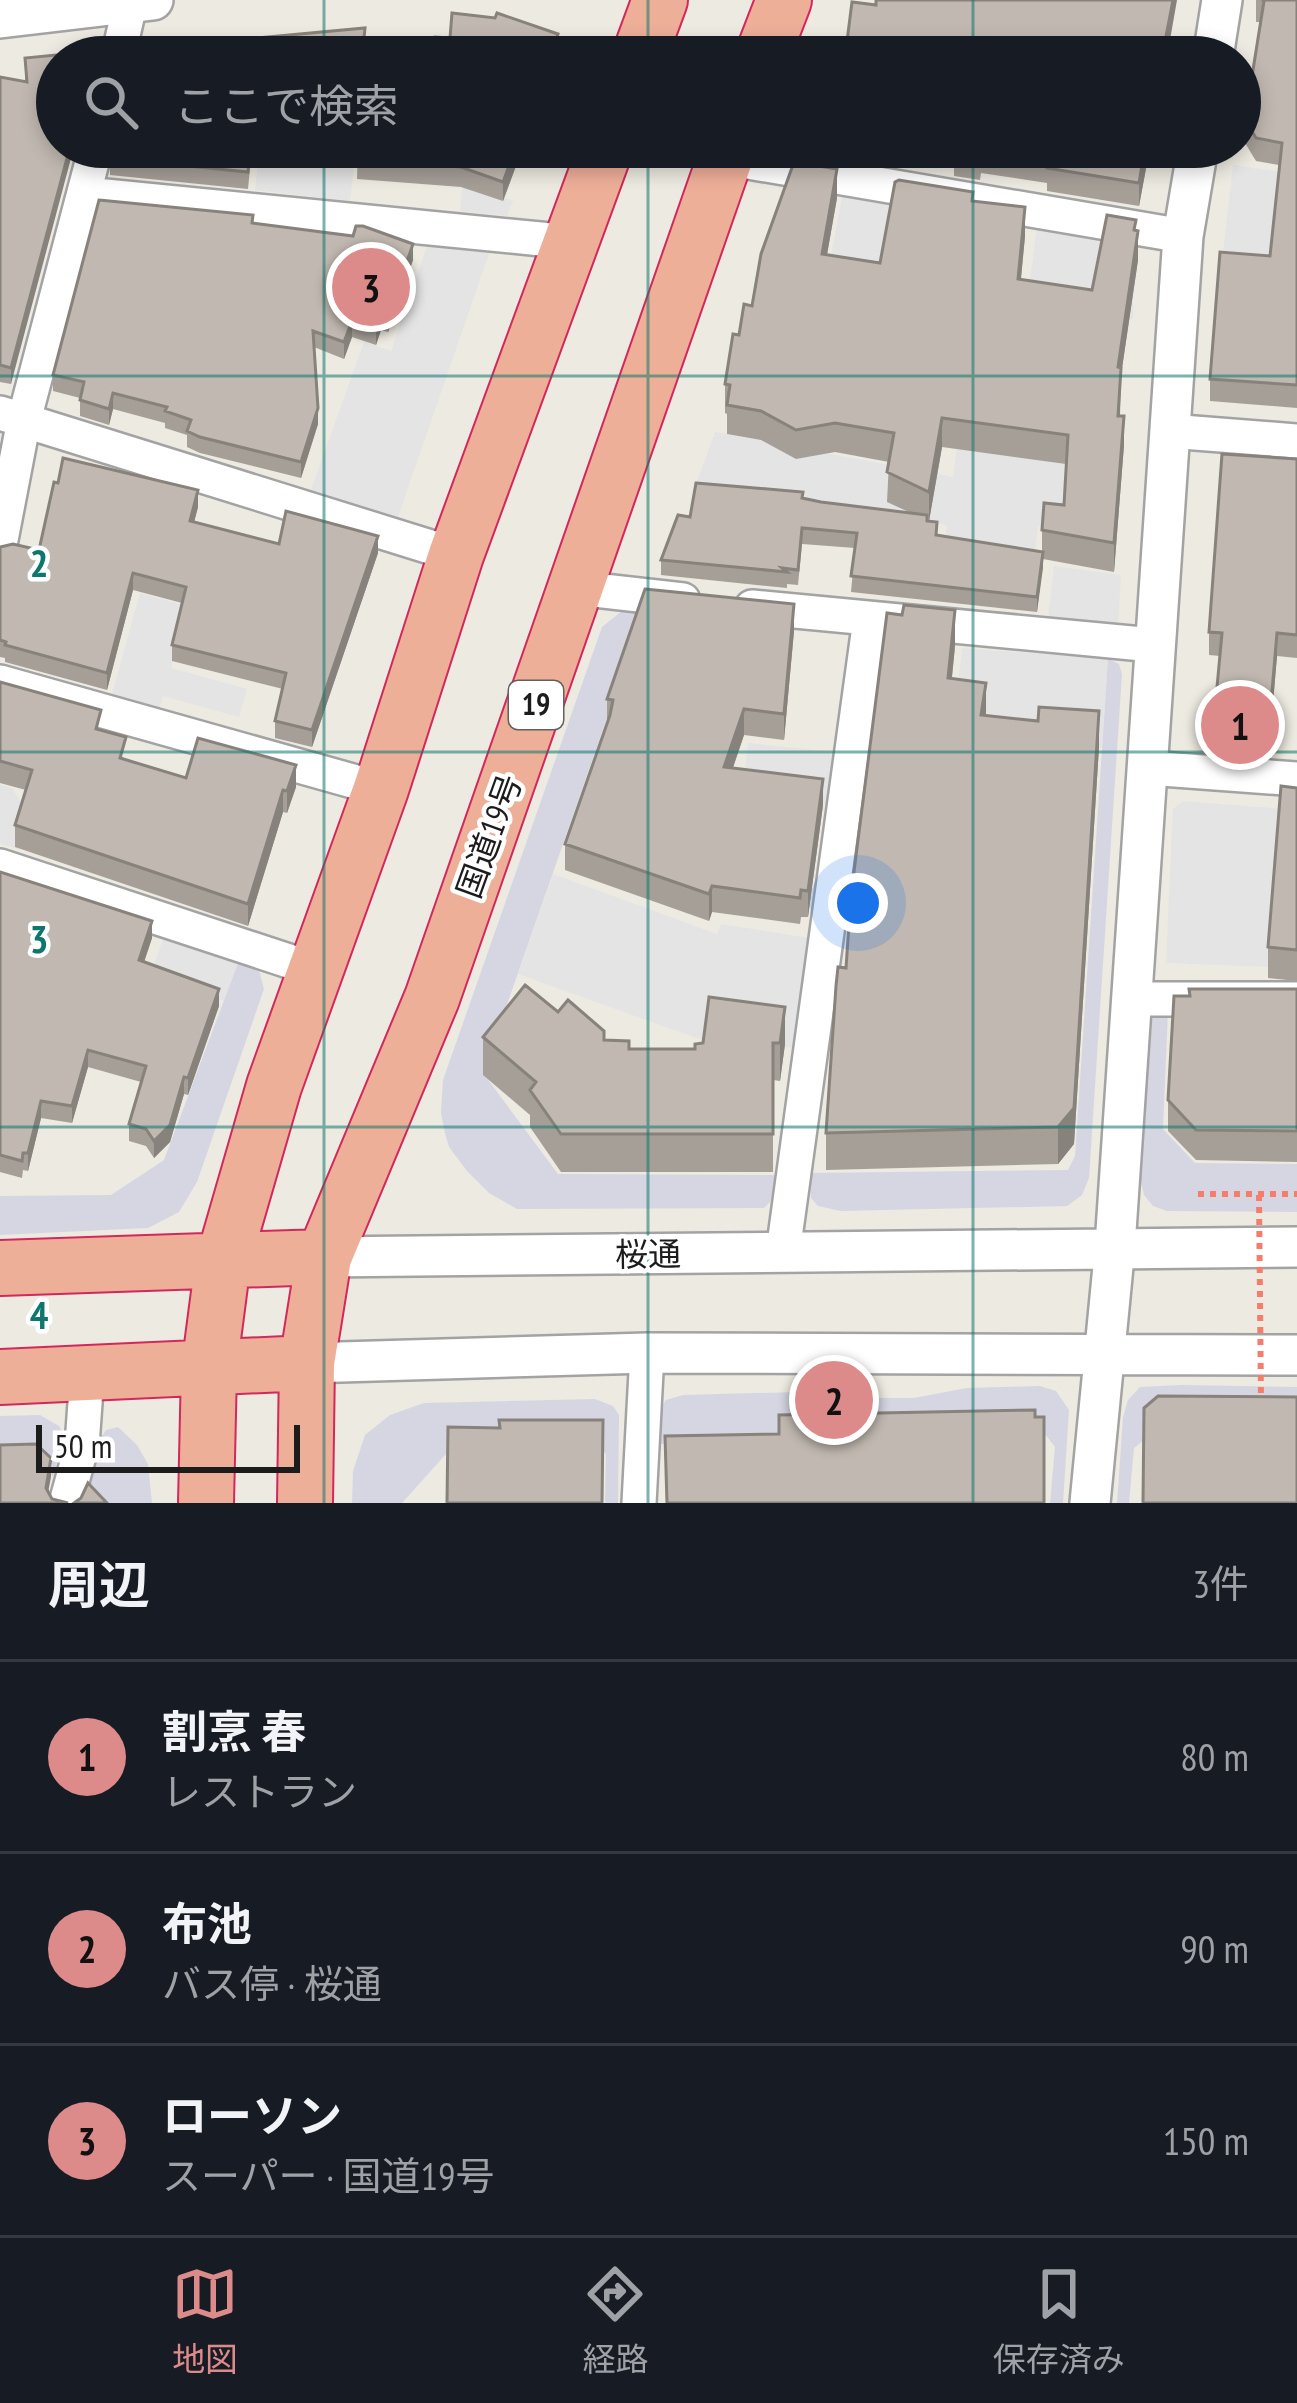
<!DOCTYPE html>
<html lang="ja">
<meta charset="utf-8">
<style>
:root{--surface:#171b24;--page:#242831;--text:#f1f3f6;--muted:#9ea1a6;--line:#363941;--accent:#dc8b8a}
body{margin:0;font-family:"PT Sans Narrow","Noto Sans JP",sans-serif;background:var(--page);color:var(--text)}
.scale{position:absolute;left:36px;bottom:30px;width:264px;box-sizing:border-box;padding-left:12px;border:6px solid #1c1c1c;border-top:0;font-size:33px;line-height:42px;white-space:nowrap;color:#1c1c1c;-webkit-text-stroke:9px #fff;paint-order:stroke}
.you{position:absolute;left:858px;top:903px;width:42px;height:42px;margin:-30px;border:9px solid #fff;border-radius:50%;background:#1a73e8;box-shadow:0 0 0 18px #1a73e833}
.badge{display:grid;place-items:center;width:78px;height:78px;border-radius:50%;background:var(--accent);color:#111;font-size:39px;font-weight:700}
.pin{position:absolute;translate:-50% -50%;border:6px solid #fff;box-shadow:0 3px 12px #0006}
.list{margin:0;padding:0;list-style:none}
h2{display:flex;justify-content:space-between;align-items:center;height:156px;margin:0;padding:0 48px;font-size:51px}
h2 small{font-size:39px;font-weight:400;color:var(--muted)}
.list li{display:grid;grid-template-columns:78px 1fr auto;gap:36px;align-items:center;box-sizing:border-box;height:192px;padding:0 48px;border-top:3px solid var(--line)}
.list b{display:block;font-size:45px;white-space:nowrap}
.list p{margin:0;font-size:39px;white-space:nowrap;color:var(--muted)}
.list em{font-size:39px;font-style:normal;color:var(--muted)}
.icon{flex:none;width:66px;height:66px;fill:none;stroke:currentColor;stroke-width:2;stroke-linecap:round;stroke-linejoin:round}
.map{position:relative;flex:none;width:1297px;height:1503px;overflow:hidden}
.search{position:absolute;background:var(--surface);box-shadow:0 6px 18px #0003;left:36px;right:36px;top:36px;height:132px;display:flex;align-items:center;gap:30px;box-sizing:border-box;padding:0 42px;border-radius:66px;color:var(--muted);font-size:45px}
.sheet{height:732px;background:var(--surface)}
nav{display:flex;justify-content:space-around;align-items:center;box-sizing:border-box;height:168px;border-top:3px solid var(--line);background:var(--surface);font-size:33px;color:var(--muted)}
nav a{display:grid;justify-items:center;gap:6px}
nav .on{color:var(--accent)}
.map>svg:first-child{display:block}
.parking{fill:#e4e4e4}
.plaza{fill:#d6d6e3}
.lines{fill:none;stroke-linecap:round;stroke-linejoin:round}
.minor-casing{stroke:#a3a3a3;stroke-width:38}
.tertiary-casing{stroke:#a3a3a3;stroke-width:44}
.trunk-casing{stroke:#d2285c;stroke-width:58}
.path{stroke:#f67d6a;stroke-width:6;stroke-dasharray:6 6;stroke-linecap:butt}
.minor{stroke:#fff;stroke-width:33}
.tertiary{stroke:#fff;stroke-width:39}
.trunk{stroke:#eeaf99;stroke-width:54}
.path-bridge{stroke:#f67d6a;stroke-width:6;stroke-dasharray:6 6;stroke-linecap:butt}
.wall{fill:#a69f98;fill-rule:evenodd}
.shaded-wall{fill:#87827c}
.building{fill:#c1b9b1;stroke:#87827c;stroke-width:3}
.grid{fill:none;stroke:#0f766e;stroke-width:3;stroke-opacity:0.55}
.labels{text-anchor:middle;stroke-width:9;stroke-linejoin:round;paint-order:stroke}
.shield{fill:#fff;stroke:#606060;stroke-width:3}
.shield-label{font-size:30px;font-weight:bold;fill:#1c1c1c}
.street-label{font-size:33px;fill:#1c1c1c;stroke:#fff}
.grid-label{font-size:39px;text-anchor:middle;font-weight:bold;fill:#0f766e;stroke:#fff;stroke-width:9;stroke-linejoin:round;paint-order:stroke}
</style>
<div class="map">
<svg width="1297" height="1503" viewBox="0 0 1297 1503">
<rect width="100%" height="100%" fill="#edeae1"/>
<path class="parking" d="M442,35L439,57H377L379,40Z
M260,147L356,150L350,201L255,190Z
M813,147H899L897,166L811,152Z
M1233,165L1289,173L1279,276L1221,271Z
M463,183L513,201L507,216L460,211Z
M843,191L892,199L876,286L827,278Z
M1038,220L1107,232L1133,294V319L1027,302Z
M429,241L491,248L398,517L311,490L364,342L391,351Z
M715,432L953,477L957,449L1066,460L1063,529L1038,526L1034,559L944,544L947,525L696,484Z
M1054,566L1121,575L1118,627L1048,618Z
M140,593L187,606L171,668L247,689L239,717L163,696L159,709L112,694Z
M962,648L1108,659L1102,748L954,717Z
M748,743L842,753L835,805L742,795Z
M0,785L12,788L28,814L18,849L0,844Z
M1183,801L1283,809L1274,967L1166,963L1173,809Z
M553,874L717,934L721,924L809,938L793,1048L704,1033L702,1040L518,974Z
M165,934L240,958L224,1001L150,976Z"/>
<path class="plaza" d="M622,611L644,612L483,1073L558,1174L777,1175L770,1202L764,1208L517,1209L489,1193L467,1171L449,1147L445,1133L441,1113L443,1080L602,627Z
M1108,659L1119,664L1122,674L1089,1178L1082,1195L1067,1206L841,1211L818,1206L811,1198L809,1173L1068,1170L1075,1156Z
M240,958L259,970L264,989L197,1182L179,1212L148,1228L0,1235V1196L111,1195L164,1160Z
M1153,1009L1168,1010L1163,1129L1195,1163L1297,1164V1212L1167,1211L1153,1206L1144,1195L1140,1178Z
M1182,1385L1297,1387V1430L1160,1427L1134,1448L1129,1503H1117L1123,1417L1128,1400L1140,1387Z
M1040,1386L1056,1391L1069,1410L1063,1503H1050L1055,1447L1045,1434L657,1444L661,1408L666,1400L683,1395L796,1392L830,1398H914L967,1388Z
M595,1399L613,1406L619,1415L618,1503H605L606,1454L596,1442L455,1444L402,1503H352L353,1471L365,1435L390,1415L424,1403Z
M40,1415L59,1426L64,1436L53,1477L38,1459L0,1460V1416Z
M118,1427L137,1445L148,1464L152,1503H90L84,1497L101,1437L106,1430Z"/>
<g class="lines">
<defs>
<path id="minor" d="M118,57L131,0
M725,158L1183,236
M85,194L571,242
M0,413L456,555
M1169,431L1297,441
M0,545L24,420L96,147
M577,588L683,600
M752,607L1153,645
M0,682L381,789
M1148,768L1297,779
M0,866L316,970
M1131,999H1297
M783,1252L870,619
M66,1503L82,1445L87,1375
M639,1503L647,1353"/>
<path id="tertiary" d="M0,18L153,0
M1213,57L1222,0
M324,1257L1297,1247
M307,1363L647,1353L1297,1355
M1090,1503L1115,1246L1183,236L1198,147"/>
<path id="trunk" d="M639,57L660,0
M762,57L784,0
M0,1268L324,1257
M0,1377L307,1363
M206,1503L209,1369L223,1262L274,1086L381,789L456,555L606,147
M305,1503L307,1363L324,1257L432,998L729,147"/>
</defs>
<use href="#minor" class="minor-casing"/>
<use href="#tertiary" class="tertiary-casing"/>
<use href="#trunk" class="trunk-casing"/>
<path class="path" d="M1198,1194H1297"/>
<use href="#minor" class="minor"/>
<use href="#tertiary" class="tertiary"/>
<use href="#trunk" class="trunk"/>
<path class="path-bridge" d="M1259,1195L1261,1401"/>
</g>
<path class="wall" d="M1256,0H1297V408L1210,401V379L1270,256L1279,165L1256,161L1245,143V120L1261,22H1256Z
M57,57L11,384L0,382V77L25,81V58Z
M113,147H252L248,189L110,175V158Z
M358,147H523L503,201L461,187L357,179Z
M909,147H1150L1139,206L1047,191V183L981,173L980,180L954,176V161L909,155Z
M837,198L827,254L880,263L973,201L1025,236L1021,279L1092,290L1136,231L1138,260L1121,375L1120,416L1124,445L1114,572L1043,559L1037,612L851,592L855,548L802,544L798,585L787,584V588L661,575V560L690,517L803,499L911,513L887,502L889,462L835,452L796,459L761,440L727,434V414L725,413V384L739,335L752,306ZM942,447L1066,464L1064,505L1042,530V552L937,535L929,521Z
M252,223L413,260L388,332L381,330L376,345L352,337L344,359L314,347L318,424L301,478L200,453L187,447V435L165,428V423L113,409L109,425L80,416V398L53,391V375Z
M1297,459V658L1277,656L1269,749L1214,743V720L1220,656L1209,655V632Z
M198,507L194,522L279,544L378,553L312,747L275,738V721L283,689L172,661V645L182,603L133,590L107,690L5,662V658L0,657V547L39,550Z
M794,631L784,740L744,735L733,768L823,805L808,917H801L800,924L712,912L709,921L565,870V844L607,723V699Z
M955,646L952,678L986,716L1099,747L1074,1144L1058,1164L826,1170V1133Z
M0,682L101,730L125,760L186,778L296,787L287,813L283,812L248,926L15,847V825L26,790L0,783Z
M1297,788V981L1268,978V947Z
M0,872L152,938L144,962L219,1006L188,1095L184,1094L170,1142L154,1158L146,1146L129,1141V1124L141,1082L88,1067L72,1123L41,1118L28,1171L23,1170L22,1178L0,1172Z
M1297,989V1162L1196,1160L1168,1131V1100Z
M709,997L785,1044L780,1081L773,1080V1172H561L530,1127V1115L483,1075V1037L558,1012L604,1040L629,1049H695L703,1043Z"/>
<path class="shaded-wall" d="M1173,0H1177L1167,57H1162Z
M558,34L557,57H550Z
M70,147H74L11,384V368Z
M516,147H523L503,201V182Z
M1145,147H1150L1139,206V183Z
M837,169V198L822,283V254Z
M1025,207V236L1018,308V279Z
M1138,231V260L1121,375L1118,445V367Z
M413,244V260L388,332V316Z
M381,313V330L376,345V329Z
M352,321V337L344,359V342Z
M113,393V409L109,425V409Z
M318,408V424L301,478V462Z
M1124,416V445L1114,572V543Z
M942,418V447L929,521V492Z
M198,490V507L190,538V521Z
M378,536V553L312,747V730Z
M1043,552V568L1037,612V597Z
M133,573V590L107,690V673Z
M794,604V631L784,740V714Z
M955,610V646L948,714V678Z
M1277,633V656L1269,749V726Z
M986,683V720L981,715Z
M744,709V735L724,793V767Z
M1099,711V747L1074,1144L1058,1164V1127Z
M296,765V787L287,813V791Z
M823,779V805L808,917V891Z
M283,790V812L248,926V904Z
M712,886V912L709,921V894Z
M152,921V938L139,977V960Z
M219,989V1006L188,1095V1078Z
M785,1007V1044L780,1081V1043Z
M88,1050V1067L72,1123V1106Z
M184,1077V1094L170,1142L154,1158V1141Z
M41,1101V1118L28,1171V1153Z
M51,1458V1477L46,1503V1488Z"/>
<path class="building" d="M876,0H1173L1162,57H845L852,2L876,5Z
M1262,0H1297V385L1210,379L1220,252L1270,256L1282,143L1256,138L1245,120L1264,1Z
M452,13L495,18L497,13L558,34L550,57H433L435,37L450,38Z
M365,28L362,57H127L136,49Z
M97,51L107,57H57V147H70L11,368L0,365V77L27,82L25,58Z
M113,147H250L248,172L110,158Z
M358,147H516L503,182L461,167L357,159Z
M964,147H1145L1139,183L1047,168L1048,160L981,150L980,157L954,153Z
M794,162L837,169L822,254L880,263L895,182L899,180L973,192L972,201L1025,207L1018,279L1092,290L1107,215L1136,220L1134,230L1138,231L1118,367L1121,368L1118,416H1124L1114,543L1042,530L1044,503L1064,505L1068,435L942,418L929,492L887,472L894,433L835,423L796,430L761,411L727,405L730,385L725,384L733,334L739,335L744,304L752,306L761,254Z
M99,200L253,215L252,223L353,236L356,226H363L413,244L388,316L381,313L376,329L352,321L344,342L313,331L318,408L301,462L200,437L187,431L191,420L165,411L167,407L113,393L109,409L80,400L84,382L53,375Z
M1222,454L1297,459V635L1277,633L1269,726L1214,720L1222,633L1209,632Z
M63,458L198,490L190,521L279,544L286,511L378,536L312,730L275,721L286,673L172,645L186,587L133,573L107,673L5,645L6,642L0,640V547L13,544L39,550L54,482L58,483Z
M696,483L803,492L802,498L821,502L927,515V521L937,522L936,535L1043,552L1037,597L851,576L857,533L802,528L798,570L782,568L787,572L661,560L678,515L690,517Z
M645,589L794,604L784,714L744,709L724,767L823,779L808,891L801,890L800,898L712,886L709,894L565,844L610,715L613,700L607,699Z
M904,605L955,610L948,678L986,683L981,715L1038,721L1039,707L1099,711L1074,1108L1058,1127L826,1133L836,986L838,967L846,968L851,895L887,613L902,615Z
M0,682L101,710L96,729L126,737L120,758L186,778L198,738L296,765L287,791L283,790L248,904L15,825L32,770L0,761Z
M1281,786L1297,788V950L1268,947Z
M0,872L152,921L139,960L219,989L188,1078L184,1077L170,1125L154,1141L146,1129L129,1124L146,1066L88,1050L72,1106L41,1101L28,1153H23L22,1161L0,1155Z
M525,985L558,1012L568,1000L604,1031V1040L629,1041V1049H695V1044L703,1043L709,997L785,1007L780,1043H773V1134H561L530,1090L536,1082L483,1037Z
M1189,989H1297V1131L1196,1130L1168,1100L1174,996H1190Z
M1158,1396L1297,1397V1503H1143L1144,1408Z
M1035,1410V1417H1044V1503H667L665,1436L779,1434V1415Z
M499,1420H603L602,1503H447L448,1427L500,1428Z
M36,1444L51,1458L46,1488L52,1499L68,1503H0V1445Z
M88,1483L107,1503H74L81,1498Z"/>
<path class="grid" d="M324,0V57M648,0V57M973,0V57M324,147V1503M648,147V1503M973,147V1503M0,376H1297M0,752H1297M0,1127H1297"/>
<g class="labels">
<rect class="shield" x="509" y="681" width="54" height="48" rx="9"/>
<g class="shield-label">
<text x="536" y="715">19</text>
</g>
<g class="street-label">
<text transform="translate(489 836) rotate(-70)" y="12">国道19号</text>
<text transform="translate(648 1254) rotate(-1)" y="12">桜通</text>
</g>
</g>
<g class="grid-label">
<text x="39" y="577">2</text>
<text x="39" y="953">3</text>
<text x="39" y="1329">4</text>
</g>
</svg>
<div class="scale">50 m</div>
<div class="you"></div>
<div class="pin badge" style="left:1240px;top:725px">1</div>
<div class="pin badge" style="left:834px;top:1400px">2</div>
<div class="pin badge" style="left:371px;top:287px">3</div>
<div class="search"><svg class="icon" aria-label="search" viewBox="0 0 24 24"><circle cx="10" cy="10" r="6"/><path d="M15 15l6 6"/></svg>ここで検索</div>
</div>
<section class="sheet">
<h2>周辺<small>3件</small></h2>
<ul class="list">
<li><span class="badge">1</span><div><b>割烹 春</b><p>レストラン</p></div><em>80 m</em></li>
<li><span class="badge">2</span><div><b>布池</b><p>バス停 · 桜通</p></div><em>90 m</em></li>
<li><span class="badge">3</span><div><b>ローソン</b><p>スーパー · 国道19号</p></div><em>150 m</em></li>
</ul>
</section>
<nav>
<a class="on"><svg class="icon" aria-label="map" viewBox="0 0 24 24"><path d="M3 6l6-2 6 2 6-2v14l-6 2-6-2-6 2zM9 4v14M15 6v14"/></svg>地図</a>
<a><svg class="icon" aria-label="directions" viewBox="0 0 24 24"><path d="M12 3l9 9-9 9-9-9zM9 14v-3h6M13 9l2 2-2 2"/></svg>経路</a>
<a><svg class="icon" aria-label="saved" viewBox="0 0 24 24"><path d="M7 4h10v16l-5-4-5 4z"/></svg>保存済み</a>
</nav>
